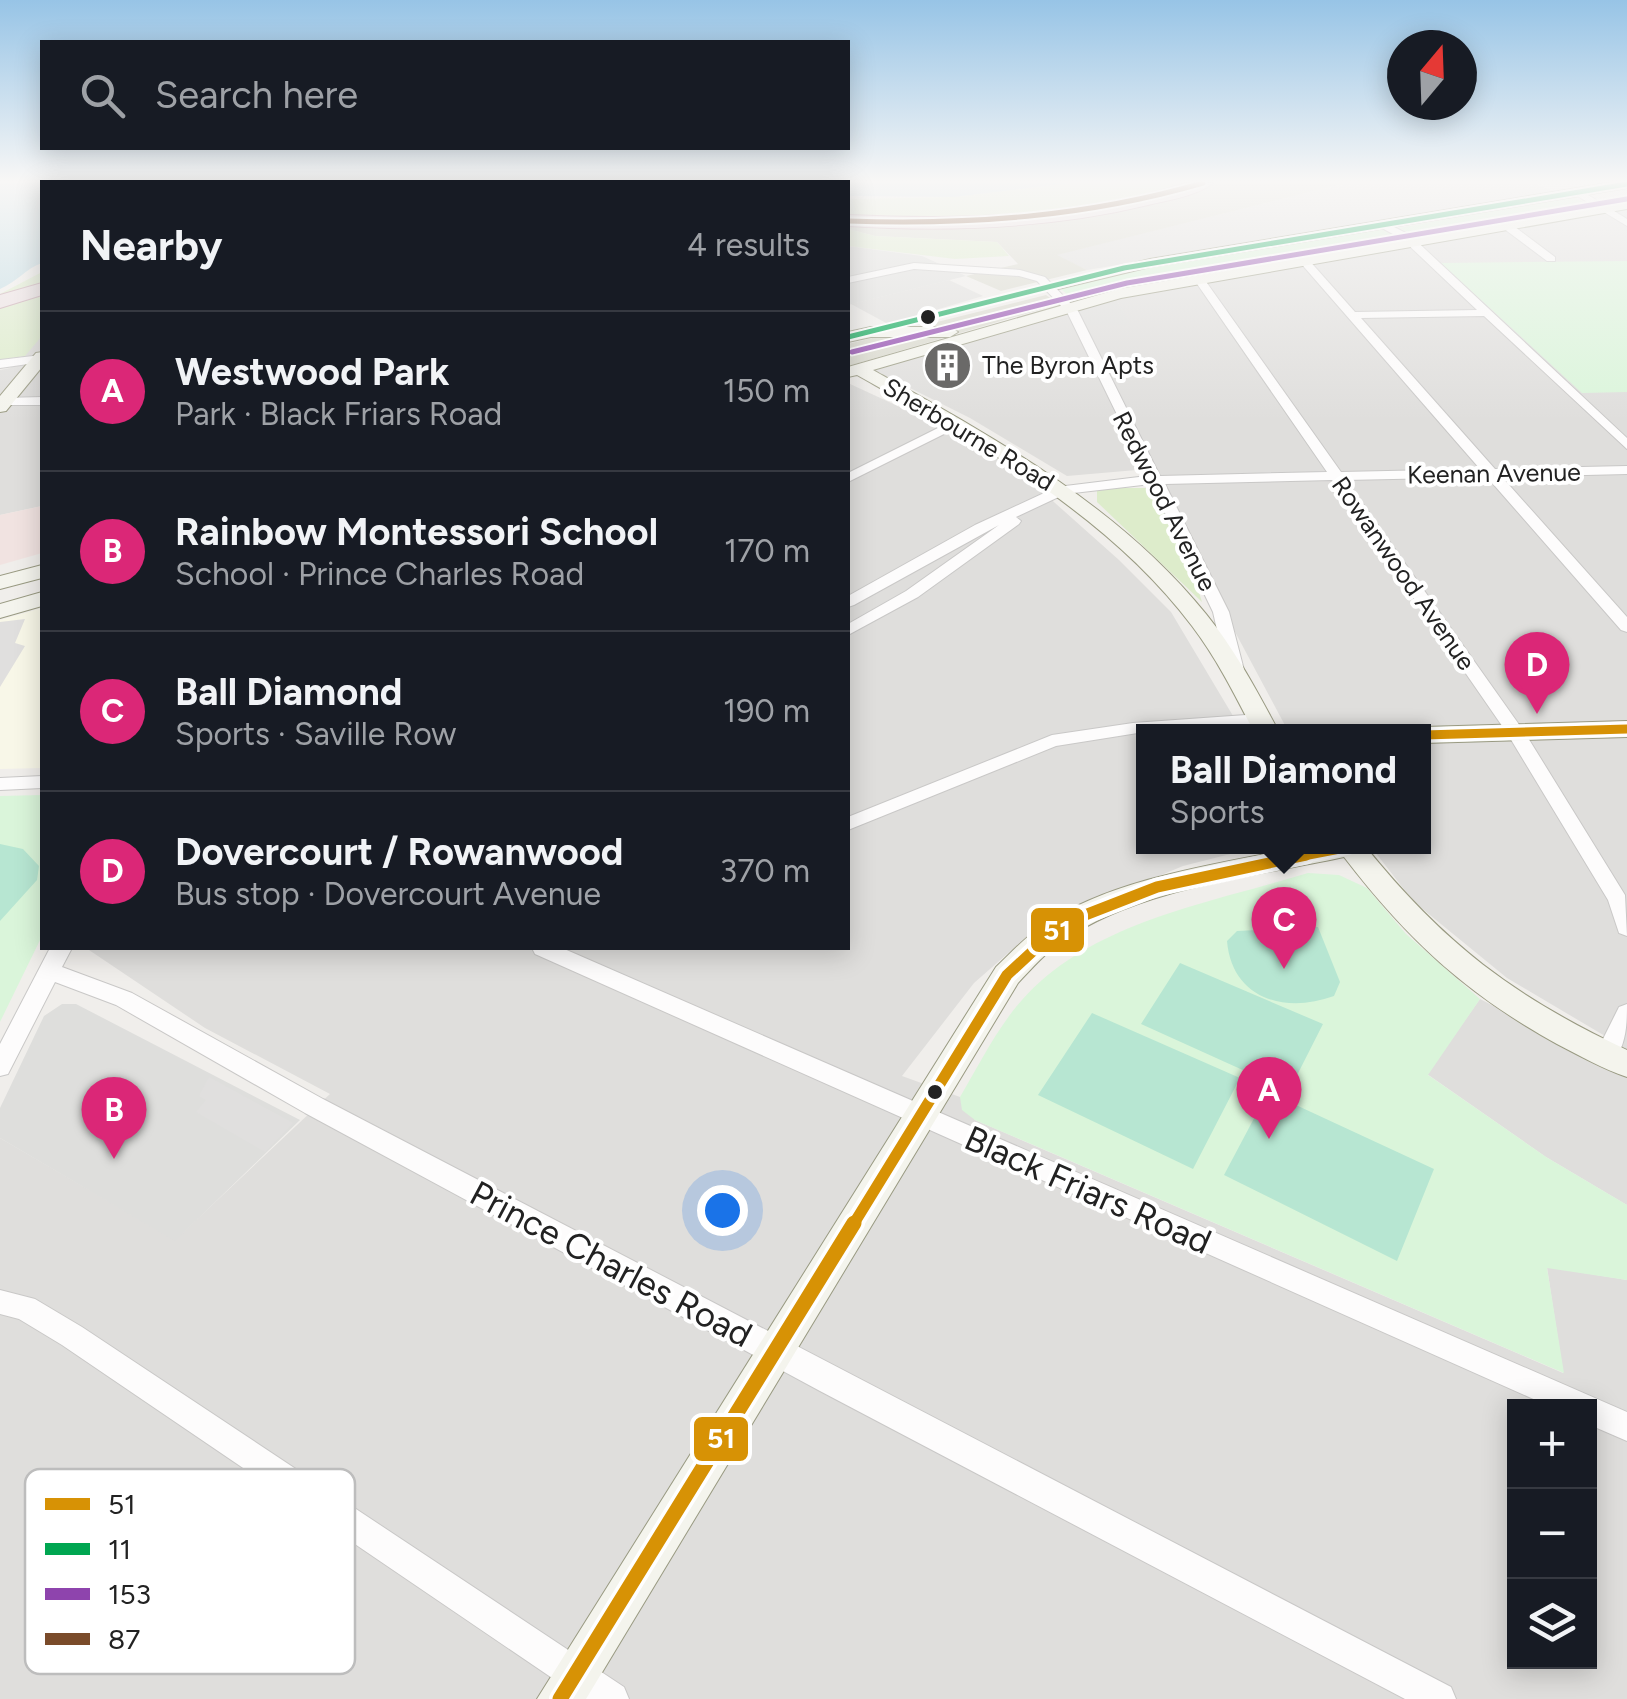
<!DOCTYPE html>
<meta charset="utf-8">
<style>
:root{--surface:#171b24;--page:#20242c;--text:#f1f3f6;--muted:#9ea1a6;--line:#363941;--accent:#db2777}
body{margin:0;font-family:Figtree,sans-serif;background:var(--page);color:var(--text)}
.controls{position:absolute;right:30px;bottom:30px;display:grid;overflow:hidden;border-radius:0px;box-shadow:0 5px 25px #0003}
.controls button{width:90px;height:90px;display:grid;place-items:center;padding:0;border:0;border-bottom:2px solid var(--line);background:var(--surface);color:var(--text);font:50px sans-serif}
.compass{position:absolute;left:1387px;top:30px;width:90px;height:90px;border-radius:50%;background:var(--surface);box-shadow:0 5px 25px #0003;rotate:19deg}
.you{position:absolute;left:722px;top:1210px;width:35px;height:35px;margin:-25px;border:8px solid #fff;border-radius:50%;background:#1a73e8;box-shadow:0 0 0 15px #1a73e833}
.badge{display:grid;place-items:center;width:65px;height:65px;border-radius:50%;background:var(--accent);color:#fff;font-size:32px;font-weight:700}
.pin{position:absolute;translate:-50% -82px;filter:drop-shadow(0 2px 5px #0008)}
.pin::after{content:'';position:absolute;top:52px;width:35px;height:30px;background:inherit;clip-path:polygon(0 0,100% 0,50% 100%)}
.popup{position:absolute;left:1136px;top:724px;width:295px;height:130px;box-sizing:border-box;display:grid;place-content:center;border-radius:0px;background:var(--surface);filter:drop-shadow(0 2px 8px #0005);font-size:32px;white-space:nowrap;color:var(--muted)}
.popup b{font-size:38px;color:var(--text)}
.popup::after{content:'';position:absolute;left:50%;top:100%;margin-left:-20px;border:20px solid transparent;border-top-color:var(--surface)}
.list{margin:0;padding:0;list-style:none}
h2{display:flex;justify-content:space-between;align-items:center;height:130px;margin:0;padding:0 40px;font-size:42px}
h2 small{font-size:32px;font-weight:400;color:var(--muted)}
.list li{display:grid;grid-template-columns:65px 1fr auto;gap:30px;align-items:center;box-sizing:border-box;height:160px;padding:0 40px;border-top:2px solid var(--line)}
.list b{display:block;font-size:38px;white-space:nowrap}
.list p{margin:0;font-size:32px;white-space:nowrap;color:var(--muted)}
.list em{font-size:32px;font-style:normal;color:var(--muted)}
.icon{flex:none;width:55px;height:55px;fill:none;stroke:currentColor;stroke-width:2;stroke-linecap:round;stroke-linejoin:round}
.map{position:relative;flex:none;width:1627px;height:1699px;overflow:hidden}
.search{position:absolute;background:var(--surface);box-shadow:0 5px 25px #0003;left:40px;top:40px;width:810px;height:110px;display:flex;align-items:center;gap:25px;box-sizing:border-box;padding:0 35px;border-radius:0px;color:var(--muted);font-size:38px}
.panel{position:absolute;background:var(--surface);box-shadow:0 5px 25px #0003;left:40px;top:180px;width:810px;height:770px;border-radius:0px}
.map>svg:first-child{display:block}
.residential{fill:#dfdedc;fill-rule:evenodd}
.commercial{fill:#f1e3e1}
.education{fill:#f8f7e8}
.religious{fill:#dededc}
.construction{fill:#d9d9cd}
.grass{fill:#ddeccb}
.park{fill:#daf5da}
.pitch{fill:#b7e6d2}
.parking{fill:#e0dfde}
.water{fill:#bfdbe3}
.lines{fill:none;stroke-linecap:round;stroke-linejoin:round}
.street-casing{stroke:#c9c8c7;stroke-width:2}
.secondary-casing{stroke:#999a82;stroke-width:2}
.highway-casing{stroke:#c5a2ac;stroke-width:2}
.street{fill:#fdfcfc;fill-rule:evenodd}
.secondary{fill:#f4f4ed;fill-rule:evenodd}
.highway{fill:#ece0e2;fill-rule:evenodd}
.bus-1-far2-casing{stroke:#fff;stroke-width:15}
.bus-1-far1-casing{stroke:#fff;stroke-width:19}
.bus-1-casing{stroke:#fff;stroke-width:22}
.bus-2-casing{stroke:#fff;stroke-width:9}
.bus-3-casing{stroke:#fff;stroke-width:9}
.bus-4-casing{stroke:#fff;stroke-width:9}
.bus-1-far2{stroke:#d79205;stroke-width:9}
.bus-1-far1{stroke:#d79205;stroke-width:11}
.bus-1{stroke:#d79205;stroke-width:15}
.bus-2{stroke:#00a651;stroke-width:5}
.bus-3{stroke:#8e44ad;stroke-width:5}
.bus-4{stroke:#7a4b2a;stroke-width:5}
.bus-dot{fill:#222;stroke:#fff;stroke-width:4}
.labels{text-anchor:middle;stroke-width:8;stroke-linejoin:round;paint-order:stroke}
.far-poi-label{font-size:25px;fill:#222;stroke:#fff;text-anchor:start}
.far-street-label{font-size:25px;fill:#222;stroke:#fff}
.near-street-label{font-size:35px;fill:#222;stroke:#fff}
.key{fill:#fff;stroke:#bdbdbd;stroke-width:2.5}
.key-label{font-size:28px;fill:#222}
.line-badge{stroke:#fff;stroke-width:4}
.badge-label{font-size:28px;text-anchor:middle;font-weight:bold;fill:#fff}
</style>
<div class="map">
<svg width="1627" height="1699" viewBox="0 0 1627 1699">
<rect width="100%" height="100%" fill="#f0eeeb"/>
<path class="residential" d="M1347,183H1532L1557,192L1087,270L1055,255Z
M1627,205V1049L1507,978L1414,902L1371,847L1424,846V732L1288,731L1148,469L1067,476L970,418L874,370L1078,309L1130,325L1116,299Z
M949,280L983,296L888,324L851,304Z
M42,335V506L0,515V370L10,368Z
M848,383L930,421L1018,470L1119,560L1171,612L1242,731L1144,732V846L1258,847L1183,866L1039,926L974,983L902,1076L960,1097L975,1120L1563,1373L1547,1267L1627,1280V1699H0V1138L175,1240L330,1094L205,1028L86,948H848ZM1514,1406H1590V1662H1514Z
M1480,999L1627,1075V1205L1546,1157L1427,1074Z"/>
<path class="commercial" d="M42,506V553L0,565V515Z"/>
<path class="education" d="M42,608V768L0,769V620Z"/>
<path class="religious" d="M848,246L922,256L966,276L848,305Z
M1116,299L1131,325H1085L1078,309Z
M62,1004H76L300,1120L175,1241L0,1138V1108L44,1016Z"/>
<path class="construction" d="M1217,183H1346L1057,255L1087,270L1001,291L966,276L1018,264L997,242L875,236L848,229V224L919,226L1162,199Z
M1046,295L1059,304L848,366V344Z"/>
<path class="grass" d="M1070,183H1217L1162,199L919,226L848,224V199L954,197Z
M848,229L875,236L997,242L1009,256L955,259L848,246Z
M42,272V336L25,356L0,360V294Z
M1114,488H1151L1190,564L1202,602L1097,502V491Z"/>
<path class="park" d="M1570,196L1596,208L1419,237L1399,228Z
M1382,229L1403,238L1084,297H1070L1060,288L1123,271Z
M1627,261V392L1582,393L1441,263Z
M42,795V936L0,1022V796Z
M1308,873L1339,875L1367,888L1406,934L1480,999L1428,1075L1546,1157L1627,1205V1280L1547,1268L1564,1373L975,1120L962,1110L960,1097C979,1065 997,1028 1022,1000C1092,921 1211,903 1308,873Z"/>
<path class="pitch" d="M0,844L23,849L39,866L37,880L0,921Z
M1318,927L1340,982L1334,996C1285,1014 1232,999 1227,941L1237,931Z
M1180,963L1323,1024L1289,1091L1141,1024Z
M1092,1013L1240,1078L1193,1169L1038,1095Z
M1268,1092L1434,1169L1397,1261L1224,1175Z"/>
<path class="parking" d="M25,619L15,643L25,646L0,687V622Z
M209,1077L293,1123L265,1152L196,1112L206,1100L199,1096Z"/>
<path class="water" d="M0,183H42V263C25,269 17,282 0,289Z
M1070,183L954,197L848,196V183Z"/>
<g class="lines">
<defs>
<path id="street" d="M1574,190H1580L1627,219V226L1574,194Z
M1384,222L1410,235L1627,438V449L1484,316L1361,318L1495,469L1627,466V474L1502,477L1627,617V632L1621,630L1487,477L1346,480L1525,733L1625,895L1627,936L1619,933L1608,900L1507,733L1332,480L1165,484L1229,612L1244,670L1241,674L1235,675L1226,670L1213,612L1151,484L1065,494L1016,517L1021,521L1019,524L918,597L848,635V624L906,591L999,525L854,605L848,607V596L975,525L1057,487L1147,476L1067,312L1037,281L1019,276L914,269L848,283V277L914,263L1020,270L1045,277L1078,311L1160,476L1327,472L1193,278L1202,276L1341,472L1480,469L1298,260L1307,258L1355,312L1477,310L1402,239L1380,227Z
M1503,224H1511L1555,257V261H1547L1503,228Z
M41,355L42,362L0,368V360Z
M42,397V405H0V399L4,398Z
M954,420L966,423L848,482V473Z
M1260,714L1269,719L1266,723L1144,732L1056,746L848,830V817L1052,735L1133,723Z
M42,776V788L0,790V778Z
M50,948H72L62,967L132,993L323,1099L1451,1687L1456,1699H1405L820,1391L305,1113L116,1005L55,982L8,1074L0,1076V1044Z
M532,948H562L1627,1412V1441L1590,1425V1406H1549L535,954Z
M1627,1004C1627,1027 1626,1041 1615,1061L1607,1064L1599,1061L1595,1055L1619,1007Z
M0,1290L35,1299L82,1327L624,1687L629,1699H583L62,1345L19,1319L0,1314Z"/>
<path id="secondary" d="M1607,183H1627V188L1150,267L1050,291L1042,286L1150,259Z
M1627,201V209L1121,298L873,370C993,437 1118,505 1206,614C1236,651 1257,691 1279,732H1254C1235,695 1217,659 1192,626C1107,513 977,443 857,375L848,377V367L1119,289Z
M871,327H950L958,332L950,337H871L848,342V332Z
M42,352V367L6,411L0,412V396L36,353Z
M42,565V578L0,589V576Z
M42,592V606L0,618V604Z
M1627,721V737L1424,743V732H1414L1424,727Z
M1307,846H1365C1443,943 1514,997 1627,1050V1077C1603,1069 1580,1056 1557,1044C1466,994 1407,939 1344,857C1256,876 1138,888 1063,941C1046,952 1032,968 1018,983L586,1699H537L996,967C1011,953 1025,937 1042,926C1113,877 1224,863 1307,846Z"/>
<path id="highway" d="M1186,183H1213C1197,196 1169,200 1148,205C1049,229 948,232 848,226V215C962,220 1076,218 1186,183Z
M42,283V295L0,308V295Z"/>
</defs>
<use href="#street" class="street-casing"/>
<use href="#secondary" class="secondary-casing"/>
<use href="#highway" class="highway-casing"/>
<use href="#street" class="street"/>
<use href="#secondary" class="secondary"/>
<use href="#highway" class="highway"/>
<defs>
<path id="bus-1-far2" d="M1424,735L1627,729
M1293,858L1350,847"/>
<path id="bus-1-far1" d="M853,1225L1007,975L1047,938L1085,915L1157,887L1306,855"/>
<path id="bus-1" d="M560,1699L854,1223"/>
<path id="bus-2" d="M848,337L1124,268L1627,184"/>
<path id="bus-3" d="M852,352L1127,283L1627,199"/>
<path id="bus-4" d="M848,221C970,225 1086,217 1203,183"/>
</defs>
<use href="#bus-1-far2" class="bus-1-far2-casing"/>
<use href="#bus-1-far1" class="bus-1-far1-casing"/>
<use href="#bus-1" class="bus-1-casing"/>
<use href="#bus-2" class="bus-2-casing"/>
<use href="#bus-3" class="bus-3-casing"/>
<use href="#bus-4" class="bus-4-casing"/>
<use href="#bus-1-far2" class="bus-1-far2"/>
<use href="#bus-1-far1" class="bus-1-far1"/>
<use href="#bus-1" class="bus-1"/>
<use href="#bus-2" class="bus-2"/>
<use href="#bus-3" class="bus-3"/>
<use href="#bus-4" class="bus-4"/>
</g>
<linearGradient id="sky" x2="0" y2="1"><stop stop-color="#97c4e6"/><stop offset="0.43" stop-color="#f8f7f6"/><stop offset="1" stop-color="#f8f7f6" stop-opacity="0"/></linearGradient>
<rect width="1627" height="421" fill="url(#sky)"/>
<defs>
<symbol id="building-disc" viewBox="-11 -11 22 22"><circle r="9.5" fill="#6a6968" stroke="#fff"/><path d="M-4-6H4V6H1V3H-1V6H-4ZM-2.5-4.3h1.7v1.8h-1.7ZM.8-4.3h1.7v1.8H.8ZM-2.5-1h1.7V.8h-1.7ZM.8-1h1.7V.8H.8Z" fill="#fff"/></symbol>
</defs>
<g fill-rule="evenodd">
<use href="#building-disc" x="920" y="338" width="55" height="55"/>
</g>
<g class="bus-dot">
<circle cx="928" cy="317" r="9"/>
<circle cx="935" cy="1092" r="9"/>
</g>
<g class="labels">
<g class="far-poi-label">
<text x="982" y="374">The Byron Apts</text>
</g>
<g class="far-street-label">
<text transform="translate(969 434) rotate(31)" y="9">Sherbourne Road</text>
<text transform="translate(1494 473) rotate(-1)" y="9">Keenan Avenue</text>
<text transform="translate(1165 501) rotate(63)" y="9">Redwood Avenue</text>
<text transform="translate(1404 573) rotate(55)" y="9">Rowanwood Avenue</text>
</g>
<g class="near-street-label">
<text transform="translate(1088 1190) rotate(24)" y="12">Black Friars Road</text>
<text transform="translate(611 1264) rotate(28)" y="12">Prince Charles Road</text>
</g>
</g>
<rect x="25" y="1469" width="330" height="205" rx="15" class="key"/>
<rect x="45" y="1498" width="45" height="12" fill="#d79205"/>
<rect x="45" y="1543" width="45" height="12" fill="#00a651"/>
<rect x="45" y="1588" width="45" height="12" fill="#8e44ad"/>
<rect x="45" y="1633" width="45" height="12" fill="#7a4b2a"/>
<g class="key-label">
<text x="108" y="1514">51</text>
<text x="108" y="1559">11</text>
<text x="108" y="1604">153</text>
<text x="108" y="1649">87</text>
</g>
<g class="line-badge">
<rect x="1029" y="906" width="57" height="48" rx="10" fill="#d79205"/>
<rect x="692" y="1415" width="58" height="48" rx="10" fill="#d79205"/>
</g>
<g class="badge-label">
<text x="1057" y="940">51</text>
<text x="721" y="1448">51</text>
</g>
</svg>
<div class="controls">
<button>+</button>
<button>−</button>
<button><svg class="icon" aria-label="layers" viewBox="0 0 24 24"><path d="M12 4l9 5-9 5-9-5zM3 14l9 5 9-5"/></svg></button>
</div>
<svg class="compass" viewBox="-18 -18 36 36"><path d="M0-13l5 13h-10z" fill="#e53935"/><path d="M0 13l5-13h-10z" fill="#9ea1a6"/></svg>
<div class="you"></div>
<div class="pin badge" style="left:1269px;top:1139px">A</div>
<div class="pin badge" style="left:114px;top:1159px">B</div>
<div class="pin badge" style="left:1284px;top:969px">C</div>
<div class="popup"><b>Ball Diamond</b>Sports</div>
<div class="pin badge" style="left:1537px;top:714px">D</div>
<div class="search"><svg class="icon" aria-label="search" viewBox="0 0 24 24"><circle cx="10" cy="10" r="6"/><path d="M15 15l6 6"/></svg>Search here</div>
<section class="panel">
<h2>Nearby<small>4 results</small></h2>
<ul class="list">
<li><span class="badge">A</span><div><b>Westwood Park</b><p>Park · Black Friars Road</p></div><em>150 m</em></li>
<li><span class="badge">B</span><div><b>Rainbow Montessori School</b><p>School · Prince Charles Road</p></div><em>170 m</em></li>
<li><span class="badge">C</span><div><b>Ball Diamond</b><p>Sports · Saville Row</p></div><em>190 m</em></li>
<li><span class="badge">D</span><div><b>Dovercourt / Rowanwood</b><p>Bus stop · Dovercourt Avenue</p></div><em>370 m</em></li>
</ul>
</section>
</div>
